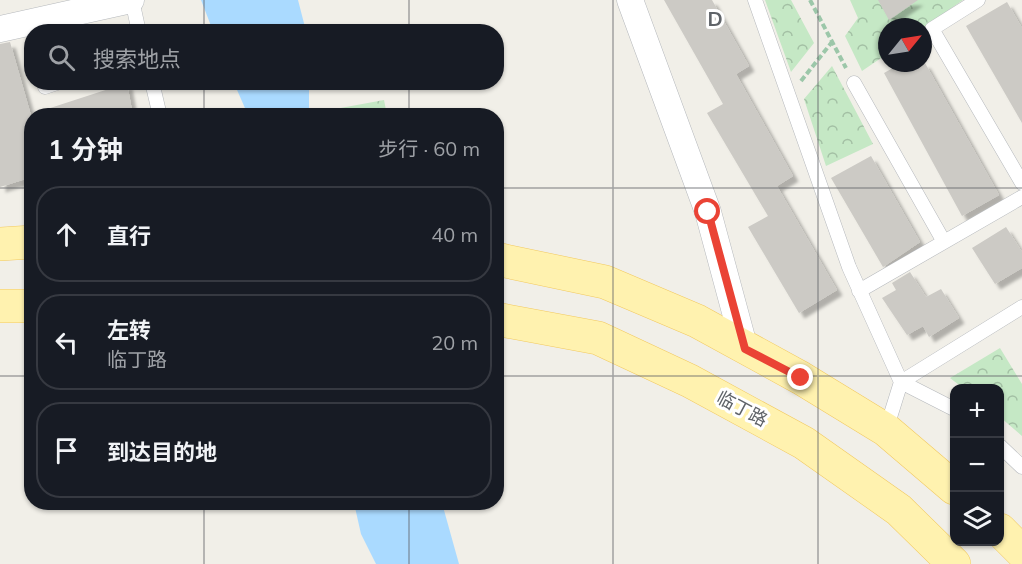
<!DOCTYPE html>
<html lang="zh">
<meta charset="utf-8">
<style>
:root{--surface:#171b24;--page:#20242c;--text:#f1f3f6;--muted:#9ea1a6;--line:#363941}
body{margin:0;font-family:Mulish,"Noto Sans SC",sans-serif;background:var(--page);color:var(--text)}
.controls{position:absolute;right:18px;bottom:18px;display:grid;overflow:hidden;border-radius:12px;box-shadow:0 2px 4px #0004}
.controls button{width:54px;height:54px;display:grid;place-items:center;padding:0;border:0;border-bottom:2px solid var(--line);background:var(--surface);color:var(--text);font:30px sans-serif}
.compass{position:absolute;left:878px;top:18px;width:54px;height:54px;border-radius:50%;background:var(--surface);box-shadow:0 2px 4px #0004;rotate:60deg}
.stop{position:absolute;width:18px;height:18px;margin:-14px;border:4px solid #ea4335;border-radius:50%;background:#fff}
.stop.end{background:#ea4335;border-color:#fff;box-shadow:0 2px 6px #0008}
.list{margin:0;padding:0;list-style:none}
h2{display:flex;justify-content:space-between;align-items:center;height:78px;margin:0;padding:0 24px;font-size:26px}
h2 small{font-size:20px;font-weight:400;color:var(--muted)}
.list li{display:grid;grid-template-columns:39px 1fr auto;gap:18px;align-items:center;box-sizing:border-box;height:96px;margin:0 12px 12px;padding:0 12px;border:2px solid var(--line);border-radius:24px}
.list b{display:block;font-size:22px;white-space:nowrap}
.list p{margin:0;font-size:20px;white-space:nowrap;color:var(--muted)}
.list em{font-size:20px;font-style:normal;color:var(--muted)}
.icon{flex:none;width:33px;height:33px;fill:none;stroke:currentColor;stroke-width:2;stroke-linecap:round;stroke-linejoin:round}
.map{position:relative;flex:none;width:1022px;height:564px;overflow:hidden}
.search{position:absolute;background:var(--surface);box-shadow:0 2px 4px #0004;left:24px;top:24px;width:480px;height:66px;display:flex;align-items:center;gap:15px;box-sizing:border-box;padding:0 21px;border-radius:24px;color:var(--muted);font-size:22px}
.panel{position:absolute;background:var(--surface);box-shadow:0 2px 4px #0004;left:24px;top:108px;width:480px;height:402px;border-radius:24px}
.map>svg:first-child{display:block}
.forest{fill:url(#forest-crowns)}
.water{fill:#aadaff}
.building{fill:#cccac5;filter:url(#shadow)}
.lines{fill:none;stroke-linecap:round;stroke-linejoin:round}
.service-casing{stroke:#b5b8bc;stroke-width:15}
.minor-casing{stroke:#b5b8bc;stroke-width:27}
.primary-casing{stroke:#f2c960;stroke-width:34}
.path{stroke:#9cc7a9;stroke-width:4;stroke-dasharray:6 3;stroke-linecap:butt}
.service{stroke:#fff;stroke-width:14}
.minor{stroke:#fff;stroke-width:26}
.primary{stroke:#fff2af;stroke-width:33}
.route{stroke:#ea4335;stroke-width:8}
.grid{fill:none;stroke:#5f6368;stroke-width:1.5;stroke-opacity:0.55}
.labels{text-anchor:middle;stroke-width:6;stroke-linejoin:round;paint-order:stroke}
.street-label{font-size:18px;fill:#5f6368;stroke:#fff}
.grid-label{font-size:20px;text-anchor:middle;font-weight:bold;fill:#5f6368;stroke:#fff;stroke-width:6;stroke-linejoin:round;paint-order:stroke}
</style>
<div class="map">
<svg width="1022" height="564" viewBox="0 0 1022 564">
<defs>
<pattern id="forest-crowns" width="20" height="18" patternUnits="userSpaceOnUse" patternTransform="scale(1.5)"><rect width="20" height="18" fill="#c5e8c5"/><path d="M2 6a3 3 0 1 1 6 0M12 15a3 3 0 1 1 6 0" fill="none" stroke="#a3c0a4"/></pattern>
<filter id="shadow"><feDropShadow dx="5.5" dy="5.5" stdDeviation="1.5" flood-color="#0004"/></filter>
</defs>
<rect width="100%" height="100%" fill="#f1efe8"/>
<path class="forest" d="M765,0H791L814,43L791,72Z
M850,0H963L923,28L887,27V54L862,71L845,36L858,18Z
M832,66L873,144L826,166L804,99Z
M384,100L387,115L297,116Z
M1000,348L1022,384V436L1000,417V388H963L950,378Z"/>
<path class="water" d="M201,0H298L306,31H213Z
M234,83H309V115H248Z
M354,503H442L459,564H376L361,534Z"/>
<path class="building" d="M664,0H712L749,66L736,74L793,176L777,186L837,290L799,313L748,227L768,216L707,113L723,104Z
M878,0H918L889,20Z
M1007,2L1022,28V123L966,26Z
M10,42L32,119V177L0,187V44Z
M902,63H925L999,195L962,216L884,73Z
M127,83L133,116H38V112Z
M871,156L920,242L883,267L831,178Z
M1006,227L1022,252V268L995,284L972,248Z
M910,272L926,297L941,289L959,318L929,337L923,326L907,335L882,298L896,290L892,283Z"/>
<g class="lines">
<defs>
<path id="service" d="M132,0L139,32
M755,0L849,267L901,382L954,409
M978,0L932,29L1022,183
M152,82L160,116
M854,83L944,242
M45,87L60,82
M859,291L1022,197
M886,430L901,382L1022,307
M1000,446L1022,467"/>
<path id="minor" d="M630,0L708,212L745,349
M0,29L131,0"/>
<path id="primary" d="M0,244L32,242
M496,259L605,282L697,321L801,378L886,430L954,488
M0,306H32
M496,319L598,338L690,381L804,443L899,510L954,564
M1000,530L1022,552"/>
</defs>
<use href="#service" class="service-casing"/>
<use href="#minor" class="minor-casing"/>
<use href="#primary" class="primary-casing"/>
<path class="path" d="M810,0L846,68
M801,81L832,42"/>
<use href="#service" class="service"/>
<use href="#minor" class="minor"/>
<use href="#primary" class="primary"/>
</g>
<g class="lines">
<path class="route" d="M708,212L745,349L801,378"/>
</g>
<path class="grid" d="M204,0V32M409,0V32M613,0V564M818,0V564M204,82V116M409,82V116M0,188H32M496,188H1022M0,376H32M496,376H1022M204,502V564M409,502V564"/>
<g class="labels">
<g class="street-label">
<text transform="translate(742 409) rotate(28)" y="6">临丁路</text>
</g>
</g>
<g class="grid-label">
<text x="715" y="26">D</text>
</g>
</svg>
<div class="controls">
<button>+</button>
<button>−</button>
<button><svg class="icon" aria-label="layers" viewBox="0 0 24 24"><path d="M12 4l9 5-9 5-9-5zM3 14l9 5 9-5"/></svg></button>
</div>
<svg class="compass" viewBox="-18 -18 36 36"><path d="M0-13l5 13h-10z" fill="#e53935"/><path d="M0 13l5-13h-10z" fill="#9ea1a6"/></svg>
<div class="stop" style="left:708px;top:212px"></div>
<div class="stop end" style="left:801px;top:378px"></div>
<div class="search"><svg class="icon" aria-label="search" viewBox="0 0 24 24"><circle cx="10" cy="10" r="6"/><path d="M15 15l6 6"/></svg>搜索地点</div>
<section class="panel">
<h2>1 分钟<small>步行 · 60 m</small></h2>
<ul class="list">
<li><svg class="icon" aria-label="ahead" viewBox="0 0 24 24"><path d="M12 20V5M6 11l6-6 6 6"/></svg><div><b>直行</b></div><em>40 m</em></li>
<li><svg class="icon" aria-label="left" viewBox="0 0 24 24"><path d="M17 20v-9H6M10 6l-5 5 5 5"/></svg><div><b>左转</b><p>临丁路</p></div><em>20 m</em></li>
<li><svg class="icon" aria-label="arrive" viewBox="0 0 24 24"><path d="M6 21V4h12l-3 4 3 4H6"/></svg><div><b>到达目的地</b></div></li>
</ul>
</section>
</div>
